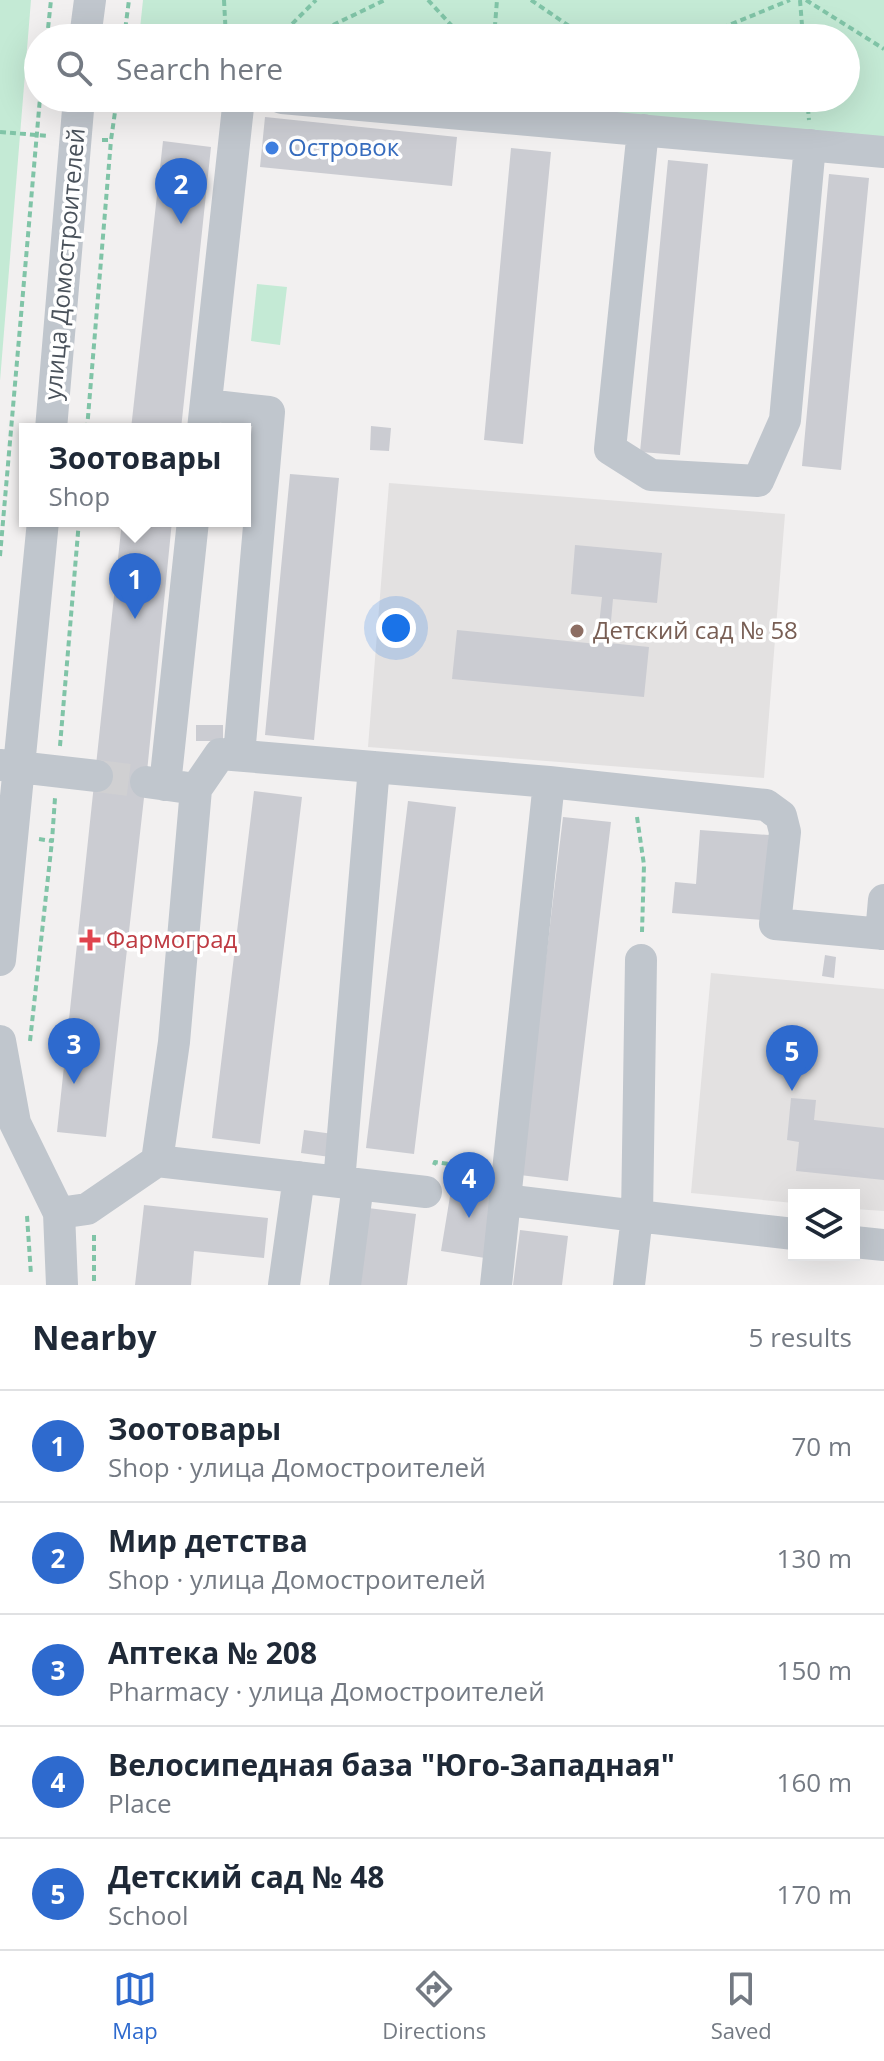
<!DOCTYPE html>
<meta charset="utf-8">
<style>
:root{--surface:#fff;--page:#f2f2f3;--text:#1f2937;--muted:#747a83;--line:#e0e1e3;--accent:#2e6ace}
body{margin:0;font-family:"Open Sans",sans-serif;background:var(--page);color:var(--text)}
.controls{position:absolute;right:24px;bottom:24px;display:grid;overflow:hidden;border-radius:0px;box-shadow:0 8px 32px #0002}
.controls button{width:72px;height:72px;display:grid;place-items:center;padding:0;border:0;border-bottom:2px solid var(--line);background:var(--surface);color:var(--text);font:40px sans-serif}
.you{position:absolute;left:396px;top:628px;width:28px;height:28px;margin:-20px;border:6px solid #fff;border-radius:50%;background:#1a73e8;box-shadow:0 0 0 12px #1a73e833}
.badge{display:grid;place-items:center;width:52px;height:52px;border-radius:50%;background:var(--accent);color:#fff;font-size:26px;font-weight:700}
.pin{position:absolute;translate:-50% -66px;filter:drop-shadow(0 2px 4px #0008)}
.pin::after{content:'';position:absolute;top:42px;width:28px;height:24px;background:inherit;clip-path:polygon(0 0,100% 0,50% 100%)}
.popup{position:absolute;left:19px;top:423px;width:232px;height:104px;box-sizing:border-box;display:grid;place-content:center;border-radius:0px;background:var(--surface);filter:drop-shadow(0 2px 6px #0005);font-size:26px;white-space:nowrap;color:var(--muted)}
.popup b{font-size:30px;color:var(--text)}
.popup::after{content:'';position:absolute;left:50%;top:100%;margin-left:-16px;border:16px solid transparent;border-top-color:var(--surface)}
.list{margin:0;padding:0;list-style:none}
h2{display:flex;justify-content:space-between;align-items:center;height:104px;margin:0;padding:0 32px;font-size:34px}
h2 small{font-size:26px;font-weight:400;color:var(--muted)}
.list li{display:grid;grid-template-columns:52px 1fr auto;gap:24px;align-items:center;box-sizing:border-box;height:112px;padding:0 32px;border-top:2px solid var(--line)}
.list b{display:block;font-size:30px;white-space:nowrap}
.list p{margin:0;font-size:26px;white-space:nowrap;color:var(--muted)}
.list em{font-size:26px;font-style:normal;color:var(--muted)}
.icon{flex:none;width:44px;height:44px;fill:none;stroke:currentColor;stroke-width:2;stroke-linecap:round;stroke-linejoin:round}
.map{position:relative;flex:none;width:884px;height:1285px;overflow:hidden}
.search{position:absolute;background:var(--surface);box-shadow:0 8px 32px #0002;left:24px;right:24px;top:24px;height:88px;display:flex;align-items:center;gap:20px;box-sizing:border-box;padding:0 28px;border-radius:44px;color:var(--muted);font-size:30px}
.sheet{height:664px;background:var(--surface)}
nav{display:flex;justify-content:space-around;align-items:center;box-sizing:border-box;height:112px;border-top:2px solid var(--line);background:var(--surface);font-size:22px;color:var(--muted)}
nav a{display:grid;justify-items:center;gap:4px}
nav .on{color:var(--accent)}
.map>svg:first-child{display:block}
.education{fill:#e3e1e1}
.green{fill:#c4ead5}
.building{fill:#cbccd2}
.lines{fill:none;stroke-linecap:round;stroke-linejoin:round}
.minor-tunnel{stroke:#d0d0d2;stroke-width:32;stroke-dasharray:32 16;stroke-linecap:butt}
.path{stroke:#80c4a7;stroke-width:4;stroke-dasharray:6 4;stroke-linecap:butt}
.minor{stroke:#c0c6cd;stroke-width:32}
.shop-dot{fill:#3f7fe0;stroke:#fff;stroke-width:3}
.education-dot{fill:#8d6e63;stroke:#fff;stroke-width:3}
.health-dot{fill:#e0444e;stroke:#fff;stroke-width:3}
.labels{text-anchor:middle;stroke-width:7;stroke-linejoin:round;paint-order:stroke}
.shop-label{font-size:24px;fill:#366cbe;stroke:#fff;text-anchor:start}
.street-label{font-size:24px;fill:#4a525b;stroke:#fff}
.education-label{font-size:24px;fill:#785e54;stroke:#fff;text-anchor:start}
.health-label{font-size:24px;fill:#be3a42;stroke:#fff;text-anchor:start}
</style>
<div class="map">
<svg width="884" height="1285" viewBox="0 0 884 1285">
<rect width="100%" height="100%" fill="#f2f0f0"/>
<path class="education" d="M389,483L785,514L764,778L368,747Z
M711,973L884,989V1211L854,1209V1195H794V1203L691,1193Z"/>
<path class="green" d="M0,0H31L0,381Z
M143,0H884V147L379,98H846V38H139Z
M257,284L287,287L280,345L251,341Z"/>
<path class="building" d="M265,117L457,137L452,186L260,167Z
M163,141L211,147L181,429H131Z
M511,148L551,152L523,444L484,440Z
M668,160L708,164L680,455L640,452Z
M829,174L869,178L841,470L802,466Z
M371,426L391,428L389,451L370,450Z
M290,474L339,478L314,740L265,735Z
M122,521H172L148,762L106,1137L57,1132Z
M575,545L662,553L657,603L613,599L609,643L649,647L644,697L452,679L457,630L597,644L602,597L571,594Z
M196,725H223V741H196Z
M254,791L302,797L260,1144L212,1138Z
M408,801L456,807L414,1154L366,1148Z
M563,817L611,822L568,1181L520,1175Z
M700,830L769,835L763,920L672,913L675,882L696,884Z
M825,955L836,957L834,978L822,976Z
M791,1098L816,1100L814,1120L884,1128V1180L796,1171L799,1142L787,1140Z
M304,1130L333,1134L330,1157L301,1153Z
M453,1178L497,1185L485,1258L441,1251Z
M144,1205L268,1218L264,1258L194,1251L191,1285H135Z
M368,1208L416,1214L407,1285H358Z
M520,1230L568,1236L562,1285H513Z"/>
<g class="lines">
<path class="minor-tunnel" d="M97,776L146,782"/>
<path class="path" d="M224,0L226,38
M428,0L463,38
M531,0L575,30
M800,0L803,38
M806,0L884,49
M722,28L790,0
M47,38L51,0
M124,38L129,0
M278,38L316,0
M306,38L385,0
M494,38L497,0
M807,98L809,120
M0,132L49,136
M102,140H111L117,98
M87,429L111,140
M0,556L40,98
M60,746L79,521
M637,817L644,865L642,932
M39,839L52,841L55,798
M30,1041L52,841
M434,1165L435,1162L483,1169
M27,1216L31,1275
M94,1235V1285"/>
<path class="minor" d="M85,38L90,0
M282,98L884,152
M643,130L610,449L651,475L758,481L785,420L810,145
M206,405L269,412L239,755
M51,429L79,98
M203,429L239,98
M0,765L97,776
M146,782L196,789L220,754L549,782
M165,785L193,521
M881,934L884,900
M0,960L43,521
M641,960L637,1216L794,1234
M0,1041L15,1123L59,1213L62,1285
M157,1161L174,1042L196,789
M339,1182L374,767
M506,1200L637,1216L629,1285
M59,1213L87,1209L157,1161L426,1192
M854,1242L884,1245
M284,1285L299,1177
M345,1285L358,1184
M496,1285L549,782L766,805L781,816L785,832L775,924L884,934"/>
</g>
<circle class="shop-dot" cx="272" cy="148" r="8"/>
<circle class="education-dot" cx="577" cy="631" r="8"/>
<path class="health-dot" d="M86 928h8v8h8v8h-8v8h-8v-8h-8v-8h8z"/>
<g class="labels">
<g class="shop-label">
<text x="288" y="156">Островок</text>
</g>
<g class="street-label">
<text transform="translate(65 264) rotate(-85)" y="8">улица Домостроителей</text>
</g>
<g class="education-label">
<text x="593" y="639">Детский сад № 58</text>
</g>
<g class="health-label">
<text x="106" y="948">Фармоград</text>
</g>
</g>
</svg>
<div class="controls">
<button><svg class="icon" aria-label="layers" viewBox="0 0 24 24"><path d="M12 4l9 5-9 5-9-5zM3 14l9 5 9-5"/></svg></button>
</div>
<div class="you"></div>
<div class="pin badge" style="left:135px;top:619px">1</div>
<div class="popup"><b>Зоотовары</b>Shop</div>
<div class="pin badge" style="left:181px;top:224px">2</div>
<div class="pin badge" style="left:74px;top:1084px">3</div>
<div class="pin badge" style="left:469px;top:1218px">4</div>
<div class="pin badge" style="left:792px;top:1091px">5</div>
<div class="search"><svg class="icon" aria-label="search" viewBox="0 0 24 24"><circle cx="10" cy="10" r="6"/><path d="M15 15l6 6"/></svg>Search here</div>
</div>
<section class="sheet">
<h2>Nearby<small>5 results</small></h2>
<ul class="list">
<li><span class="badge">1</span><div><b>Зоотовары</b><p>Shop · улица Домостроителей</p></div><em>70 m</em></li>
<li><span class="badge">2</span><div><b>Мир детства</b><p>Shop · улица Домостроителей</p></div><em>130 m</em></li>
<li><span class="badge">3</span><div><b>Аптека № 208</b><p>Pharmacy · улица Домостроителей</p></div><em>150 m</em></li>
<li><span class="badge">4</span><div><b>Велосипедная база &quot;Юго-Западная&quot;</b><p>Place</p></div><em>160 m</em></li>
<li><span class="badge">5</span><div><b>Детский сад № 48</b><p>School</p></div><em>170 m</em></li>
</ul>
</section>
<nav>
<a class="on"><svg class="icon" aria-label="map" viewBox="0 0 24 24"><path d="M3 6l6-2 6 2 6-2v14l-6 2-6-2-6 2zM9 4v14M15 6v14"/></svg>Map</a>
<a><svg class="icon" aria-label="directions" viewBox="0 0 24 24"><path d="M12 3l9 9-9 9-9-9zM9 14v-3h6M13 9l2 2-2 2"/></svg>Directions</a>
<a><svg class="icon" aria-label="saved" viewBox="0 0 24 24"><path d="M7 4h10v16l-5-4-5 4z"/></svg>Saved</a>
</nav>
